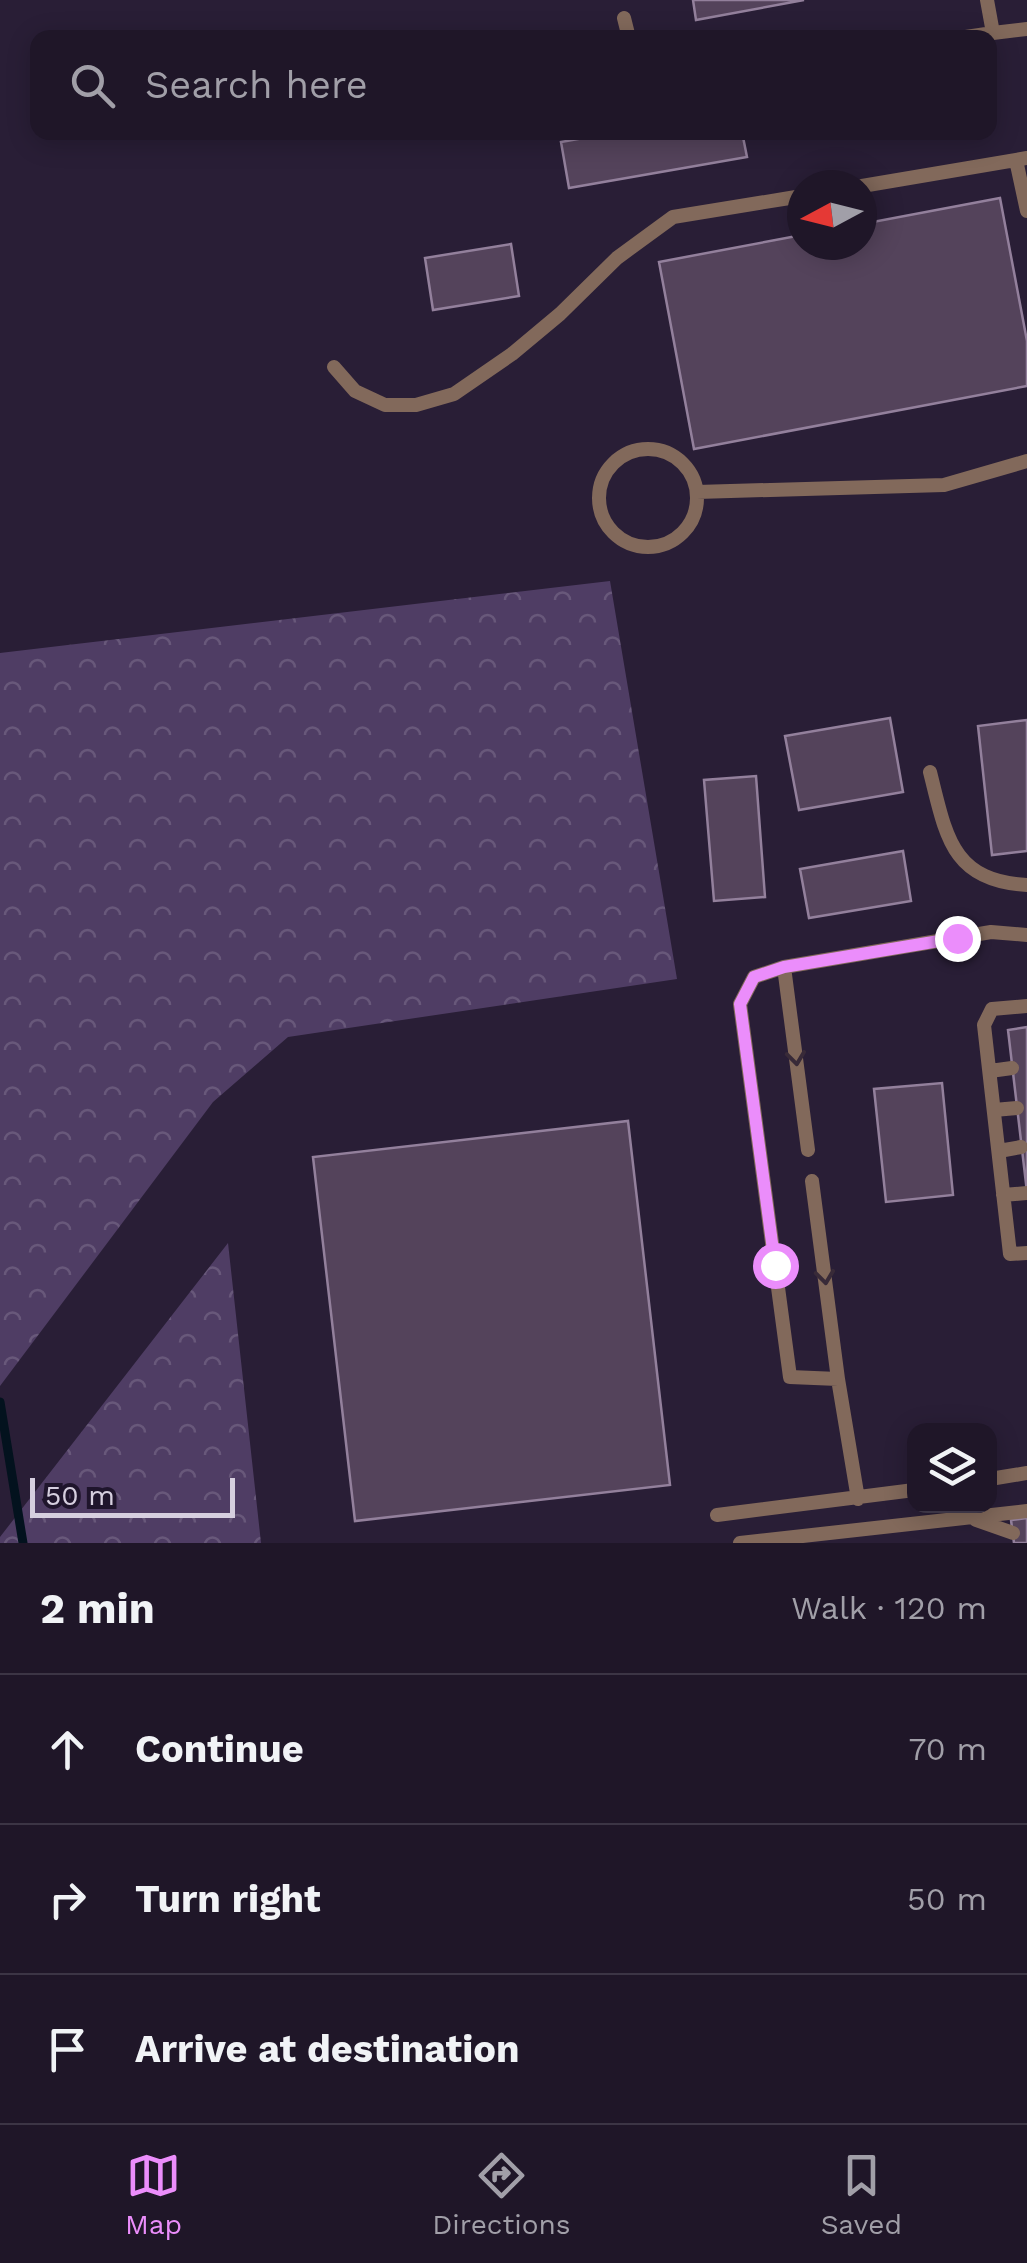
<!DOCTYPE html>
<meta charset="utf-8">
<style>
:root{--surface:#1f1628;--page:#271f30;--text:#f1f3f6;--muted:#a19fa8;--line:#3c3545;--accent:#eb8dfb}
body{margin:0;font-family:"Work Sans",sans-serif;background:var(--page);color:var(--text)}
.controls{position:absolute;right:30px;bottom:30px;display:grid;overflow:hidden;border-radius:20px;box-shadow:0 5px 25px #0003}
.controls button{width:90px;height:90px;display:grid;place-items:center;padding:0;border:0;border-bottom:2px solid var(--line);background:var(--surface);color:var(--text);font:50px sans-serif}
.compass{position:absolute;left:787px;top:170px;width:90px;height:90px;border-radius:50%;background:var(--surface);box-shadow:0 5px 25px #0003;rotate:263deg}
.scale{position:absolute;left:30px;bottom:25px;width:205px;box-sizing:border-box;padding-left:10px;border:5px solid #d6cfdf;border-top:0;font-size:28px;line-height:35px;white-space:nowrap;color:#d6cfdf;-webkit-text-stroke:8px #1f152c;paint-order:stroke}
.stop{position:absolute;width:30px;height:30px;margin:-22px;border:8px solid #eb8dfb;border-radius:50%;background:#fff}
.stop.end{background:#eb8dfb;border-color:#fff;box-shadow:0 2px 10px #0008}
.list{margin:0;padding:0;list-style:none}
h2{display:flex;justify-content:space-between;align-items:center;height:130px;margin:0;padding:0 40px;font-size:42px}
h2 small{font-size:32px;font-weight:400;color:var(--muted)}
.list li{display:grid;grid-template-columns:65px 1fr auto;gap:30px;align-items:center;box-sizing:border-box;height:150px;padding:0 40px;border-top:2px solid var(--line)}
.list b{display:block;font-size:38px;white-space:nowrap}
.list em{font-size:32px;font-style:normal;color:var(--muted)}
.icon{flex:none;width:55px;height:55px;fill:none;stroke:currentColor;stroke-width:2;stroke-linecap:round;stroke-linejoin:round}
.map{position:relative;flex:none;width:1027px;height:1543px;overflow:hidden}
.search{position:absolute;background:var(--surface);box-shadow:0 5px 25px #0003;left:30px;right:30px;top:30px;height:110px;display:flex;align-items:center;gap:25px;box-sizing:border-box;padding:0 35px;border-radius:20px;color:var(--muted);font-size:38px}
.sheet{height:580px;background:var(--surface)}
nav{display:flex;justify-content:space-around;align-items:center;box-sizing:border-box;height:140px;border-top:2px solid var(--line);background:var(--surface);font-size:28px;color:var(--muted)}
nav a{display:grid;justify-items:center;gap:5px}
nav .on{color:var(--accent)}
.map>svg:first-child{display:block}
.forest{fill:url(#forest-crowns)}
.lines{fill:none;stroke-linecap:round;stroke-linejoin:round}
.stream{stroke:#03121e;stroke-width:9}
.building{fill:#54435b;stroke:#93809c;stroke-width:2.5}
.lane{stroke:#82695b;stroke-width:14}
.oneway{stroke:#382a38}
.route{stroke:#eb8dfb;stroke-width:12}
</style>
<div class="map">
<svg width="1027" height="1543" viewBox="0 0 1027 1543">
<defs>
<pattern id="forest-crowns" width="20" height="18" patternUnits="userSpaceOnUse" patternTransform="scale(2.5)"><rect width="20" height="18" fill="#4f3d64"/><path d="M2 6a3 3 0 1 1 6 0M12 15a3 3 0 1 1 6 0" fill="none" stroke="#68587a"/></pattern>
</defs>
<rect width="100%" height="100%" fill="#291e36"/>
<path class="forest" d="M610,581L677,979L288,1037L213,1102L0,1386V653Z
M228,1243L261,1543H0V1537Z"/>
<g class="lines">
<path class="stream" d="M0,1402L23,1543"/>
</g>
<path class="building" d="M693,0H804L696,20Z
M617,132H742L747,157L569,188L561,142Z
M1000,198L1027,341V386L694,449L659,262L802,235V245H862V224Z
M511,244L519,296L433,310L425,258Z
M890,718L903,792L799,810L785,736Z
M1027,720V851L992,855L978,726Z
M756,776L765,897L714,901L704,780Z
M903,851L911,901L809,918L800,869Z
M1027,1027V1192L1008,1030Z
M942,1083L953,1195L886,1202L874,1089Z
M628,1121L670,1485L355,1521L313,1157Z
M1027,1518V1543H1014L1011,1520Z"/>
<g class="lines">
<path class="lane" d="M987,0L993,33L1027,29
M624,18L629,38
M959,38L993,33
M1016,160L1027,211
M862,186L1027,158
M334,367L355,391L385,405H416L454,394L512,354L560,314L617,258L673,217L802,196
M599 498a49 49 0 1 1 98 0a49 49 0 1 1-98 0Z
M697,492L944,485L1027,461
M930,772C946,835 951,881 1027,885
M784,967L808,1150
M1027,1006L992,1009L984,1025L1010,1254L1027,1253
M990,1071L1012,1068
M994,1110L1017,1108
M999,1151L1021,1147
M812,1181L838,1379
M1003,1195L1027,1193
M990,1479L1027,1473
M858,1499L838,1379L790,1377L740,1004L754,977L784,967L991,932L1027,935
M717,1515L914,1490
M976,1520L1013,1533
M740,1543L1027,1511"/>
</g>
<defs><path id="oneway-chevron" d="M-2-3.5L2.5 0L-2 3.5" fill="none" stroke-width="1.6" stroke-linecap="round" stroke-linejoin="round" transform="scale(2.5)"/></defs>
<g class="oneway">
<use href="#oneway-chevron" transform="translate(796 1058) rotate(83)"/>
<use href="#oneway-chevron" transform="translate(825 1277) rotate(83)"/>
</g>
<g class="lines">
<path class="route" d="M775,1265L740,1004L754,977L784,967L957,938"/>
</g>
</svg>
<div class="controls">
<button><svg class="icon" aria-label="layers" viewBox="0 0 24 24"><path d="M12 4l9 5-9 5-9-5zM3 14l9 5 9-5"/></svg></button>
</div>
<svg class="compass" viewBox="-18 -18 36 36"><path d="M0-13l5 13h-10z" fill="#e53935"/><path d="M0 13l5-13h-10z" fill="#a19fa8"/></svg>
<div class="scale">50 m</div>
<div class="stop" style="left:775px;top:1265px"></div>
<div class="stop end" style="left:957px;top:938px"></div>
<div class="search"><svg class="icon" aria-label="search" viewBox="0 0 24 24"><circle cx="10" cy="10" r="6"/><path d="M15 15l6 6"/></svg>Search here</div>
</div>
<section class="sheet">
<h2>2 min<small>Walk · 120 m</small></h2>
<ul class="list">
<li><svg class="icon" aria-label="ahead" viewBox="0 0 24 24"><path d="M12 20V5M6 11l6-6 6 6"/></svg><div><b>Continue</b></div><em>70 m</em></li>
<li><svg class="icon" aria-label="right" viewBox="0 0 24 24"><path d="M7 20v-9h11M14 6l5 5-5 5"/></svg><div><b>Turn right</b></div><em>50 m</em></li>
<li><svg class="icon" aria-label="arrive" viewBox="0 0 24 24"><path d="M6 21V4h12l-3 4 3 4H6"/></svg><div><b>Arrive at destination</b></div></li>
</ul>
</section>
<nav>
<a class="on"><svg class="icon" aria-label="map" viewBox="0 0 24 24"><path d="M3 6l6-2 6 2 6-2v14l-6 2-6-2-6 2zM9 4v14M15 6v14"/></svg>Map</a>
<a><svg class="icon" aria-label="directions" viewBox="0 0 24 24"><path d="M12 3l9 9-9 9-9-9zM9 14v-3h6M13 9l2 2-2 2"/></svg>Directions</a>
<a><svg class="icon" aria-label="saved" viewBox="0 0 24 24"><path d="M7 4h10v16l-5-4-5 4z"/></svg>Saved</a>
</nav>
